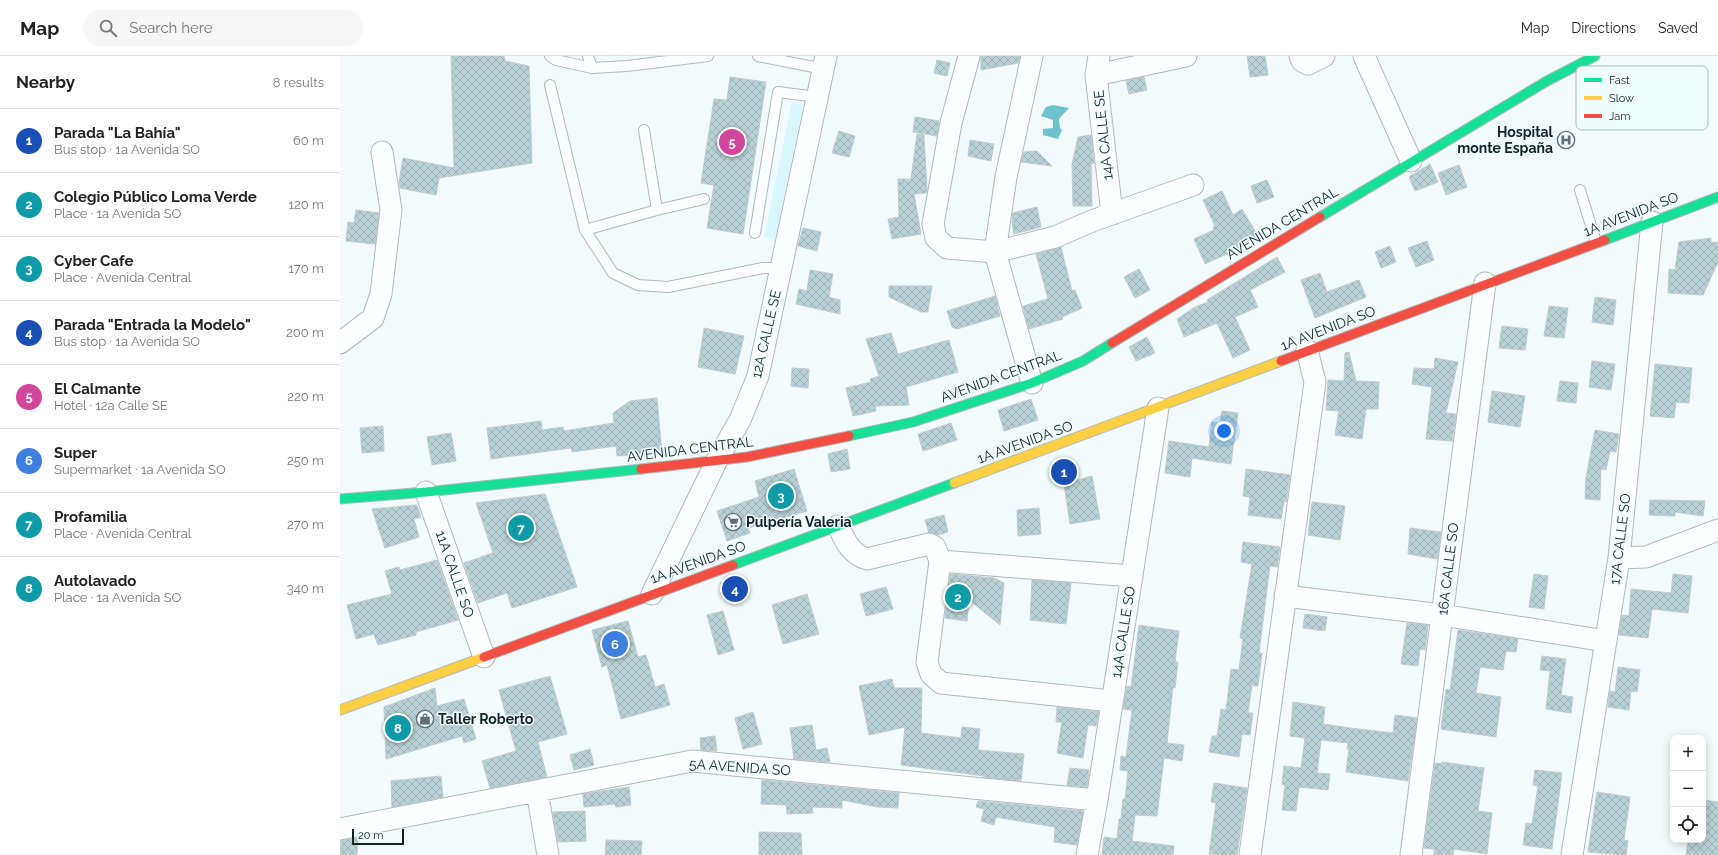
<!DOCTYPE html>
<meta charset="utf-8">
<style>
:root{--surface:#fff;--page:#f6f6f6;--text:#222;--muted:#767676;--line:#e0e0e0;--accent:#0f766e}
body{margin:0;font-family:Raleway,sans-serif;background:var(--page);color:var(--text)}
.controls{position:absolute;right:12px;bottom:12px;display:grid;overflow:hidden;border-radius:8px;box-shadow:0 2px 10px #0003}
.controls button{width:36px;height:36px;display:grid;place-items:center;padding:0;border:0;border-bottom:1px solid var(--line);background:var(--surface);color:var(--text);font:20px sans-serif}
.scale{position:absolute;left:12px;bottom:10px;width:52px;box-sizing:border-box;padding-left:4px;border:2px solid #152224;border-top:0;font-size:11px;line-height:14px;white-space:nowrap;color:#152224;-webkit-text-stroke:3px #effdff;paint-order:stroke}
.you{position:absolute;left:884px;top:375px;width:14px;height:14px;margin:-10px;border:3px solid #fff;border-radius:50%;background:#1a73e8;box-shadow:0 0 0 6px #1a73e833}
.badge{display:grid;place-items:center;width:26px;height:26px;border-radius:50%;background:var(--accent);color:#fff;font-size:13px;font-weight:700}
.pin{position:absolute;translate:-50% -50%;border:2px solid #fff;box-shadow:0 1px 4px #0006}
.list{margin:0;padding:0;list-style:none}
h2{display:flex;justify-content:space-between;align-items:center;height:52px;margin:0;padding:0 16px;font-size:17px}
h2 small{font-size:13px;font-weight:400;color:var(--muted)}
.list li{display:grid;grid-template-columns:26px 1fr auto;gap:12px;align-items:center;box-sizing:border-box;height:64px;padding:0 16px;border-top:1px solid var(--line)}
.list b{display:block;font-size:15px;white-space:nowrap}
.list p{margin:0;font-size:13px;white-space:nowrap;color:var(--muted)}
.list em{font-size:13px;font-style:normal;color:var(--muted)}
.icon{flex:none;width:22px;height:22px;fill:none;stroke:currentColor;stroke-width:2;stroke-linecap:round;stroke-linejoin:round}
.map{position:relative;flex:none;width:1378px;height:799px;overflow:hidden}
header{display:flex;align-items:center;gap:24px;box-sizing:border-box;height:56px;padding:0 20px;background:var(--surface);border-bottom:1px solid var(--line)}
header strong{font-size:19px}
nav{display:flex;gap:22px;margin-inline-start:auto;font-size:14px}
.search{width:280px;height:36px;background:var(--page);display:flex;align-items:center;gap:10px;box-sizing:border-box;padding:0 14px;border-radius:22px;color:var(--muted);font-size:15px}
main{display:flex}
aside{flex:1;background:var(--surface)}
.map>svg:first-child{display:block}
.green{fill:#d7f7fc}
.water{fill:#6ec3ce}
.building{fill:url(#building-cross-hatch);stroke:#c0cbcc}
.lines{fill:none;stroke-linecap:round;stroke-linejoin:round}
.lane-casing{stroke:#aeb9bb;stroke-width:12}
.street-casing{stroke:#aeb9bb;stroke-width:23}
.fast-casing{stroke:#aeb9bb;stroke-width:11}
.slow-casing{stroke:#aeb9bb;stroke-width:11}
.jam-casing{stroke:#aeb9bb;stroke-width:11}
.lane{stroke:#fdfeff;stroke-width:10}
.street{stroke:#fdfeff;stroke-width:21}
.fast{stroke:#16e098;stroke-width:9}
.slow{stroke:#ffcf43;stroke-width:9}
.jam{stroke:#f24e42;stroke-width:9}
.labels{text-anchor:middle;stroke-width:3;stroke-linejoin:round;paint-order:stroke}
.poi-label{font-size:14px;font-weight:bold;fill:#152224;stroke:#effdff;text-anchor:start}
.street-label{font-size:14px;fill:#152224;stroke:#effdff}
.key{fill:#effdff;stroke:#aebbbd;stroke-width:1}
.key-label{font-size:11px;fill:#152224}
</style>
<header>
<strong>Map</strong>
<div class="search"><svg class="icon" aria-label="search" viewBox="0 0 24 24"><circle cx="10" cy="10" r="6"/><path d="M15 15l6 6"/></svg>Search here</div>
<nav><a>Map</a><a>Directions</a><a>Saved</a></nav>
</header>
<main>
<aside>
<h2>Nearby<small>8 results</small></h2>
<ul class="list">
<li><span class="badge" style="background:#1a4fb4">1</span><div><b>Parada &quot;La Bahía&quot;</b><p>Bus stop · 1a Avenida SO</p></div><em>60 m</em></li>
<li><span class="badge" style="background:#0f9aa8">2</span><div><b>Colegio Público Loma Verde</b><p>Place · 1a Avenida SO</p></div><em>120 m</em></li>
<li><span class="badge" style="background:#0f9aa8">3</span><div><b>Cyber Cafe</b><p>Place · Avenida Central</p></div><em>170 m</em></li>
<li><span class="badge" style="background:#1a4fb4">4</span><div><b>Parada &quot;Entrada la Modelo&quot;</b><p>Bus stop · 1a Avenida SO</p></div><em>200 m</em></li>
<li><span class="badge" style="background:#d1479c">5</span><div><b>El Calmante</b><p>Hotel · 12a Calle SE</p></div><em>220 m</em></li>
<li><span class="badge" style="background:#3f7fe0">6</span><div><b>Super</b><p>Supermarket · 1a Avenida SO</p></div><em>250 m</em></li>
<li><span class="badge" style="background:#0f9aa8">7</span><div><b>Profamilia</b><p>Place · Avenida Central</p></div><em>270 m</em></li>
<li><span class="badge" style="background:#0f9aa8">8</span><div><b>Autolavado</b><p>Place · 1a Avenida SO</p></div><em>340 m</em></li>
</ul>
</aside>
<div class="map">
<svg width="1378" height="799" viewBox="0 0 1378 799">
<defs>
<pattern id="building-cross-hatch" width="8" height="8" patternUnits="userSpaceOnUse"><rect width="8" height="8" fill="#b8d1d5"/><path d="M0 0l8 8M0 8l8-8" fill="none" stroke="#9db3b7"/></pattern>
</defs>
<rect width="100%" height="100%" fill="#f2fafc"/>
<path class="green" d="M452,46L463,49L435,184L424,181Z"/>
<path class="water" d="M713,49L729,52L719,63L720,72L722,74L718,83L703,79V73L713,72V64L701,60L706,51Z"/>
<path class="building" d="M111,0H164L165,5L189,10L192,107L99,122L96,139L60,132L59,126L63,102L114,112Z
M641,0H680L678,7L641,14Z
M907,0H925L928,19L910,21Z
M597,4L610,7L607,20L594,17Z
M390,21L426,26L403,178L367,172L374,129L361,127L374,43L387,44Z
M804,21L807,34L789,38L786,25Z
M575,61L599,65L597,80L573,76Z
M499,75L515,80L509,101L492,97Z
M577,78L584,79L587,134L586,137L574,138L581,178L552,183L548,163L559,161L558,123H571Z
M751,79L754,107L751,108L752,150H733L732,108L738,81Z
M630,84L654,88L651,105L628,100Z
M697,95L712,110L681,106L684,96Z
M1090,108L1098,126L1075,135L1069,121Z
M1119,109L1127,131L1106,139L1098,117Z
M927,124L934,141L917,147L911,130Z
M882,135L893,159L902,153L918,180L887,198L865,208L854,183L874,174L873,171L875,170L863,144Z
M697,151L701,171L674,178L672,166L673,157Z
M16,154L39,157L35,188L6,185L8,166L14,167Z
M463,172L481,176L477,195L458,190Z
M1371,182V187L1378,186V206L1363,239L1328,237L1329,213L1335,214L1339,186Z
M1087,185L1094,204L1076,211L1068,192Z
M1050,190L1056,206L1041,212L1035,196Z
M721,191L732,235L735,234L742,252L722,261L723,263L689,273L683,250L708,243L696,198Z
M937,201L945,216L910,234L918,251L895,261L910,294L893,302L877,267L844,281L837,263L855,251L868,246L867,244Z
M799,213L810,234L795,242L784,221Z
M470,214L493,218L489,241L500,244V258L456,248L459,233L467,235Z
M980,217L987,236L1019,224L1026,241L975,262L961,224Z
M549,230H592L588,256H581L549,241Z
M655,240L660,260L617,273L612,271L607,255Z
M1255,241L1276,244L1273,269L1252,266Z
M1209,250L1228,252L1224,282L1204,280Z
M1162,270L1188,273L1185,294L1159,292Z
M364,272L404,280L395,318L358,311Z
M551,277L558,298L609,284L618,316L566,331L569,349L535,350L536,355L513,360L506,332L531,326L530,323L539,320L526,283Z
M807,281L815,297L796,305L789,291Z
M1009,296L1016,325L1039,326L1038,353H1026L1022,383L995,379L999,355L986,354L988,324L1004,325L1005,297Z
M1095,302L1118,306L1106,357L1116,358L1112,385L1086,383L1092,331L1072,328L1074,312L1094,313Z
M1252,305L1275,308L1271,334L1249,331Z
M1315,308L1352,312L1349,347L1336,346L1334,362L1310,360Z
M452,312L469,313L468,332L451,330Z
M1220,325L1238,327L1236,347L1217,345Z
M1152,335L1185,340L1180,371L1148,366Z
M317,342L322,397L277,400L276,390L232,396L231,392L151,403L147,372L201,365L202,374L223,371L224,375L274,367L273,357L290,345Z
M691,343L698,364L664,375L658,354Z
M882,355L898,357L891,408L852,402L850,421L825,417L829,385L869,391L872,366L880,367Z
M611,367L617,384L583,395L578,378Z
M43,370L44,395L22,397L20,372Z
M1255,374L1279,378L1276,396L1270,395L1266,414L1261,413L1260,444L1245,443L1246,422Z
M111,377L116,405L92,409L87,381Z
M507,393L510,413L491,416L488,398Z
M454,413L467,455L408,472L410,477L387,485L377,455L419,441L415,425Z
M906,413L950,419L946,446L944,445L941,463L908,459L910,441L903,440Z
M752,420L760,463L730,468L724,428Z
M205,438L237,531L172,552L167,537L138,547L124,507L153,497L136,447Z
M1310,444L1365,445L1363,460L1335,456V460L1309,459Z
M972,446L1005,450L1000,484L968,479Z
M77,449L81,461L74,463L79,481L45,492L32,453Z
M699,452L701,478L678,480L677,454Z
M604,459L608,476L598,479L589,477L585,464Z
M1070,472L1101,476L1097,503L1068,498Z
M903,486L940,491L937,511L930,510L919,597H922L918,630L912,629L908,657H913L910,679L902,678L899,701L869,696L872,680H877L881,653L886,654L891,613L899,614L903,583L900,582L912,508L901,506Z
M97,504L118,564L76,576V579L38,589L34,578L16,583L7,549L52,538L45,515L59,511L60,514Z
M610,518L654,522L664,527L660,569L629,544L627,565L605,562Z
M1194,518L1208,520L1204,553L1189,551Z
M1333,518L1352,520L1348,557L1312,553L1308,582L1279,579L1282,559L1289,560L1291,533L1331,537Z
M692,524L731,527L726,568L690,564Z
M546,531L553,553L526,560L520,538Z
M467,538L479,578L443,588L432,549Z
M383,555L394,594L378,599L367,559Z
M965,558L987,561L985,575L963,572Z
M288,565L298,601L306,599L315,631L324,628L330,649L281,663L267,609L262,611L252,574Z
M1067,567L1088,569L1085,594L1080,593L1078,610L1061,608Z
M799,569L839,575L835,606H838L835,632L833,631L827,687L844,689L842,705L824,702L817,760L795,759L792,785L834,790L833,799H762L764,781L777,783L779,763H781L783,743L785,744L788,715L780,714L781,700L786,701L792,654L783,653L787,630L791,631Z
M1118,574L1178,583L1176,596L1166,595L1163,614L1140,611L1136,637L1161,641L1156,681L1101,673L1106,633L1110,634Z
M1202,600L1226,603L1221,639L1233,641L1231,657L1206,653L1210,615L1200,614Z
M1278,611L1300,614L1297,636L1291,635L1289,654L1268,651L1270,635L1275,636Z
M210,620L227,678L198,686L207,721L150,732L142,705L176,695L159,634Z
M552,623L554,632H582L581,677L621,682L622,671L640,673L638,694L684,698L681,725L643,721L644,720L561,709L565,671L529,679L519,630Z
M95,632L97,650L124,643L136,683L124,687L122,680L46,703L44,651Z
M953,646L985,651L983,668L1010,672L1053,677L1055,659L1077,662L1068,725L1006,716L1009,693H1007L1008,687L981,684L977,717L990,718L988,734L959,731L956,755L942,754L945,729L942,728L944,710L961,712L965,682L950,680Z
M717,651L759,656L756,670L748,669L743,702L717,697L722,666H716Z
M413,656L422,688L403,693L395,662Z
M472,669L476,694L487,692L490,706L454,703L450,672Z
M375,680L377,695L361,694L360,682Z
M250,693L254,709L234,714L230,699Z
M1102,706L1144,712L1138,755L1152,757L1147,798L1114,793L1113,799H1094V793L1084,792L1095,707L1102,708Z
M730,712L749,714L747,731L727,729Z
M1195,714L1222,717L1212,793L1183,789L1186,767L1192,768L1198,730L1193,729Z
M101,720L103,741L52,751L51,725Z
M422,724L559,737L558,752L538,751L502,744V752L472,751L473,757L447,758L446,749L421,748Z
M874,727L907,732L897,799L869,798L876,747L871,746Z
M289,731L291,749L276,751L275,748L244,751L243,738Z
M1257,736L1290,741L1284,784L1288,785L1286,799L1248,796Z
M1363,744L1378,746V799H1346L1348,784H1363Z
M638,745L743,755L737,789L714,786L715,771L656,761L654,769L641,765L644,753L636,751Z
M245,755L246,785L218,786L213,756Z
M419,776L461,777L462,799H419Z
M18,782L17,799H0V785Z
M266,784L302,785L301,799H265Z"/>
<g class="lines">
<defs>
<path id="lane" d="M210,0L216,4L252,12
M248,0L252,12L287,10L368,0
M418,0L484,13
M210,29L245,174L273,217L298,229L328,231L423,212H441
M304,74L317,154
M1240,134L1256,186
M245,174L317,154L364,143
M415,177L438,36L477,41"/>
<path id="street" d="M629,0L611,67L593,168L596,182L607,192L655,196L715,181L752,165L853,129
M692,0L666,121L655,196L692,327
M759,0L756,19L772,158
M960,0L962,5L968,8L984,0
M1024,0L1071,105
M756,19L846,0
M0,287L33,262L41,238L51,154L42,96
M86,436L144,601
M498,470C505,484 510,498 527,503L589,488L595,491L600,505L792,520
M1279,502L1306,501L1378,474
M600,505L587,606L591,618L601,627L772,645
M312,538L377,404L400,364L418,320L486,0
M945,540L1102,559L1266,585
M197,735L208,799
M0,773L352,705L757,744
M747,799L757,744L818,352
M910,799L975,326L967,294
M1071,799L1145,227
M1232,799L1279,502L1312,166"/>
<path id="fast" d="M980,161L1207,25L1255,0
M1265,184L1378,141
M509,380L573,366L692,327L743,305L772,287
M0,443L86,436L301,413
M393,509L614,427"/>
<path id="slow" d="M614,427L941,305
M0,654L144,601"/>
<path id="jam" d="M772,287L980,161
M941,305L1265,184
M301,413L407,401L509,380
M144,601L393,509"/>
</defs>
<use href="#lane" class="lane-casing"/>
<use href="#street" class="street-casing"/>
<use href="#fast" class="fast-casing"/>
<use href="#slow" class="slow-casing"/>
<use href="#jam" class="jam-casing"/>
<use href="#lane" class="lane"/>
<use href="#street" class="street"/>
<use href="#fast" class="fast"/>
<use href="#slow" class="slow"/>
<use href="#jam" class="jam"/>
</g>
<defs>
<symbol id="hospital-ring" viewBox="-11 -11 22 22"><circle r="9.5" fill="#effdff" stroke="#626e70" stroke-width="1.5"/><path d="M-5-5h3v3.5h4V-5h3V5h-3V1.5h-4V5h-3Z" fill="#626e70"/></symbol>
<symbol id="supermarket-ring" viewBox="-11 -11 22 22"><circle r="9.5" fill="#effdff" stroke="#626e70" stroke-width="1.5"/><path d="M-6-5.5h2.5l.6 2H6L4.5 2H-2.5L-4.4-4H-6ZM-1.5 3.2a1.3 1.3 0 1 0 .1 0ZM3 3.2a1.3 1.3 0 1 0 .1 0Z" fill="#626e70"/></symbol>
<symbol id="shop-ring" viewBox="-11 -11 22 22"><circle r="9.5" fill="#effdff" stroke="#626e70" stroke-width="1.5"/><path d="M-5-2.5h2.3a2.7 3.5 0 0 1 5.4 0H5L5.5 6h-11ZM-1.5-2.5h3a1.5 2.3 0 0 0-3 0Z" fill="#626e70"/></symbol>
</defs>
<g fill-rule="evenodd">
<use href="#hospital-ring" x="1216" y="74" width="20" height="20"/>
<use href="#supermarket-ring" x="383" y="456" width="20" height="20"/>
<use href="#shop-ring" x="75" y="653" width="20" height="20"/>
</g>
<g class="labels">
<g class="poi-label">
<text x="1213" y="81" text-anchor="end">Hospital<tspan x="1213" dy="16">monte España</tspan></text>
<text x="406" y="471">Pulpería Valeria</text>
<text x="98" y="668">Taller Roberto</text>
</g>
<g class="street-label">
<text transform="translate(763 79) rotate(-96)" y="5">14A CALLE SE</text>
<text transform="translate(1291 158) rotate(-21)" y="5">1A AVENIDA SO</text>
<text transform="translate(942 167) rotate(-31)" y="5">AVENIDA CENTRAL</text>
<text transform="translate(988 272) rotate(-21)" y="5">1A AVENIDA SO</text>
<text transform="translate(426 278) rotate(-77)" y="5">12A CALLE SE</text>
<text transform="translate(661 320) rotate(-20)" y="5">AVENIDA CENTRAL</text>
<text transform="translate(685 386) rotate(-20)" y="5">1A AVENIDA SO</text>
<text transform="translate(350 393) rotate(-7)" y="5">AVENIDA CENTRAL</text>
<text transform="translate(1280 483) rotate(-83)" y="5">17A CALLE SO</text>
<text transform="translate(358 506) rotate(-20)" y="5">1A AVENIDA SO</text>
<text transform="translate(1108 513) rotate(-83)" y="5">16A CALLE SO</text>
<text transform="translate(115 518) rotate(71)" y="5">11A CALLE SO</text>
<text transform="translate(783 576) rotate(-81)" y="5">14A CALLE SO</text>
<text transform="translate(400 711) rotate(4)" y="5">5A AVENIDA SO</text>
</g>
</g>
<rect x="1236" y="10" width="132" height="64" rx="6" class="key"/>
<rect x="1244" y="22" width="18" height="4" fill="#16e098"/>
<rect x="1244" y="40" width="18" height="4" fill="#ffcf43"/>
<rect x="1244" y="58" width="18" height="4" fill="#f24e42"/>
<g class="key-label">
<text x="1269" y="28">Fast</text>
<text x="1269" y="46">Slow</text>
<text x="1269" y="64">Jam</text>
</g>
</svg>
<div class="controls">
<button>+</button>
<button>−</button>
<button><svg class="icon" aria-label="locate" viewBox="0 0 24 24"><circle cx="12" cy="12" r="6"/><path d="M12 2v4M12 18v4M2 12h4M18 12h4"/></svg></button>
</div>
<div class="scale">20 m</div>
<div class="you"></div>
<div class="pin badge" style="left:724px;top:416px;background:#1a4fb4">1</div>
<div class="pin badge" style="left:618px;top:541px;background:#0f9aa8">2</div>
<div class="pin badge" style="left:441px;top:440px;background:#0f9aa8">3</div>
<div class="pin badge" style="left:395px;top:533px;background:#1a4fb4">4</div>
<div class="pin badge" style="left:392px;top:86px;background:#d1479c">5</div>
<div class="pin badge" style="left:275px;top:588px;background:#3f7fe0">6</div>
<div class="pin badge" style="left:181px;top:472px;background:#0f9aa8">7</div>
<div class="pin badge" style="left:58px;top:672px;background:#0f9aa8">8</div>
</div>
</main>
